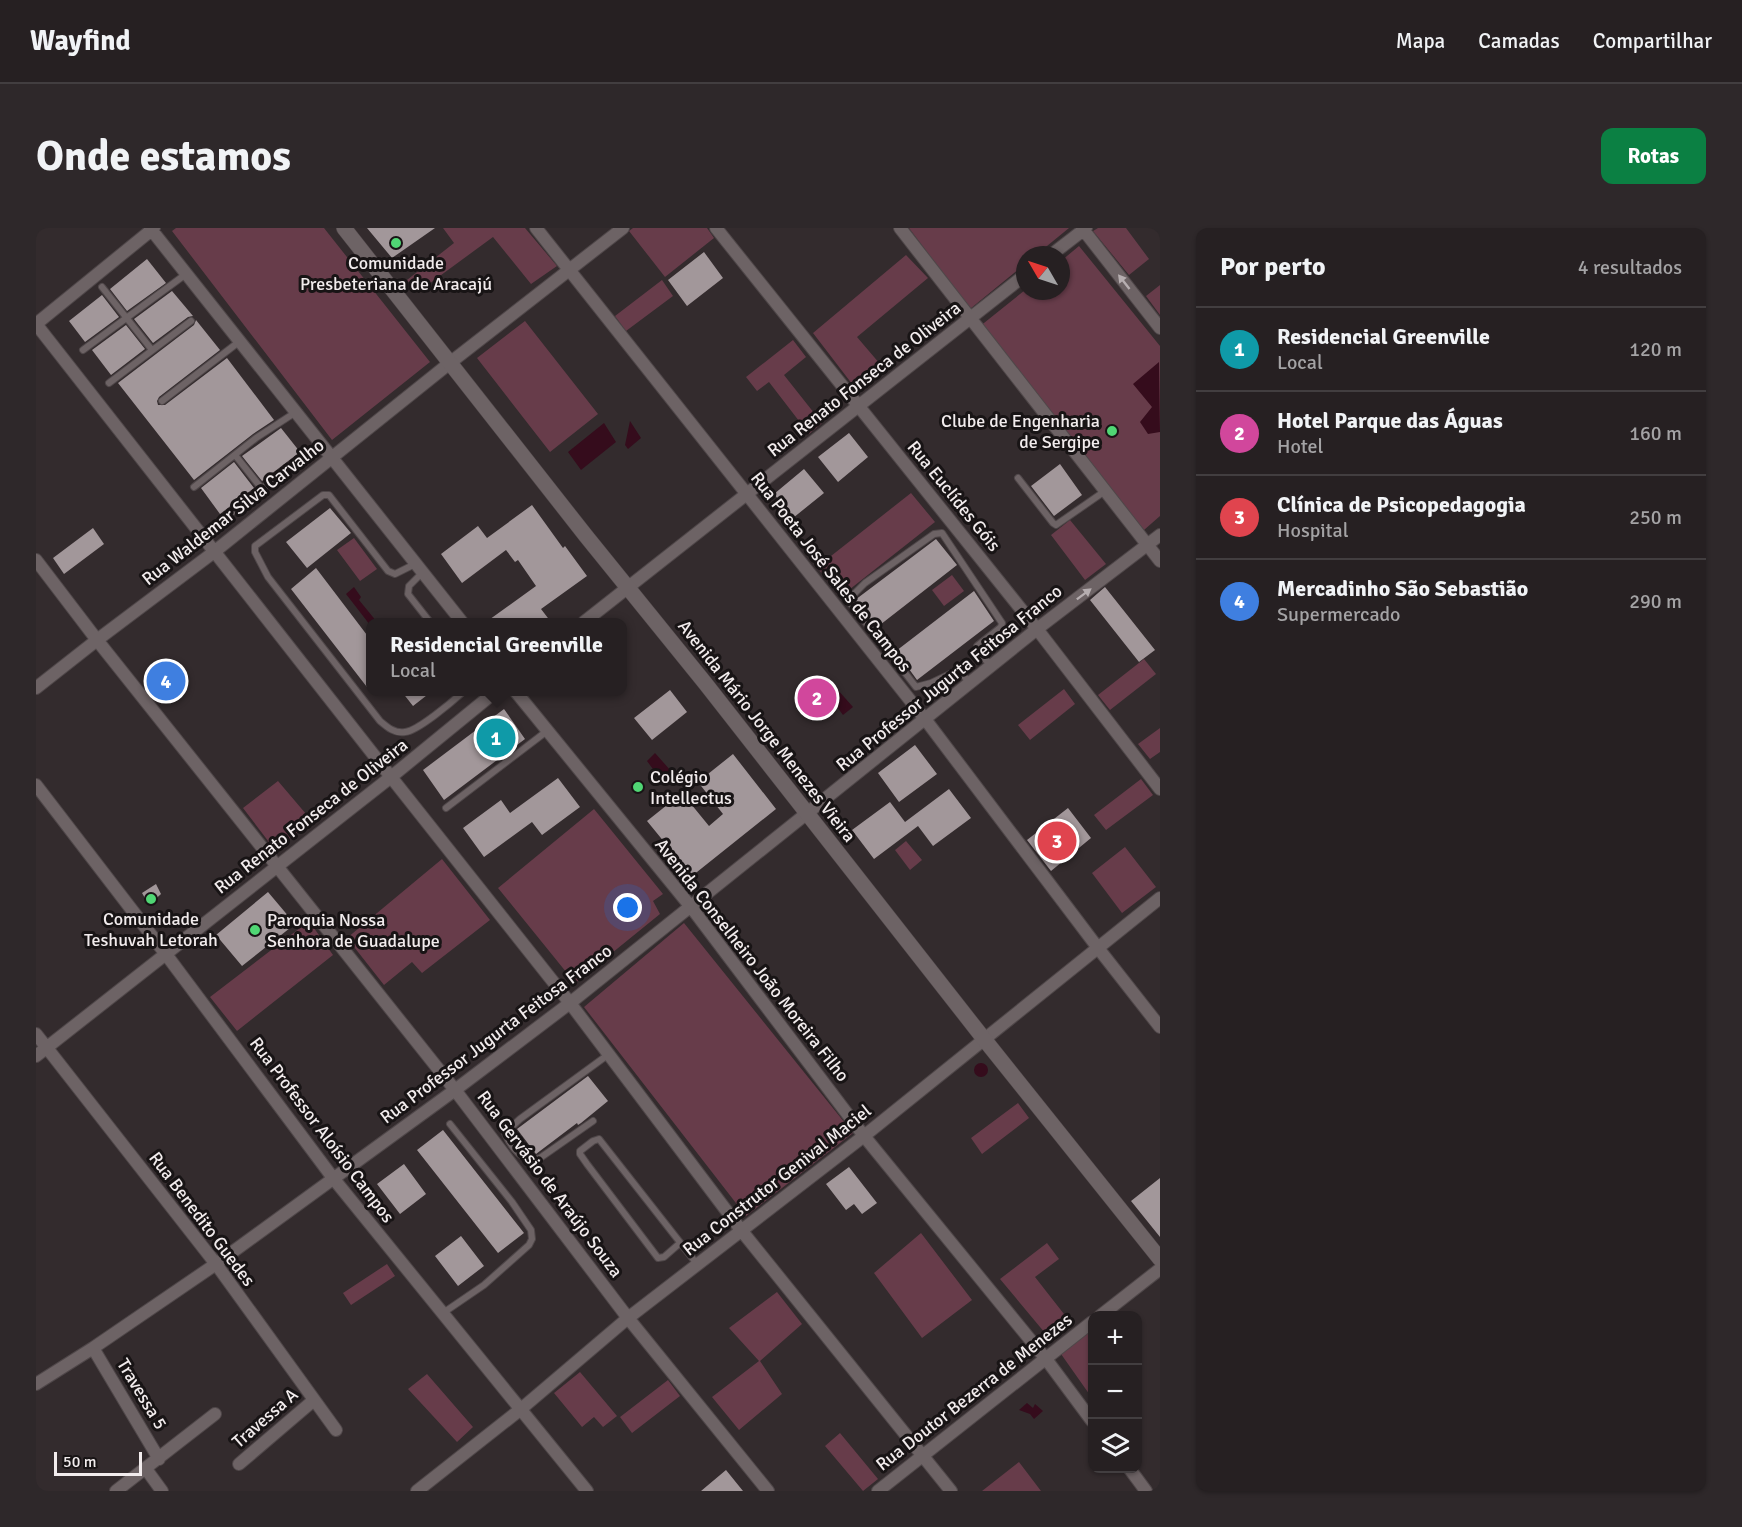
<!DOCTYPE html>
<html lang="pt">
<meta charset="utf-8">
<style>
:root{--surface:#262022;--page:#2e282a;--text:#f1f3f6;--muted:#a4a3a5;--line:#423e40;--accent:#0b8043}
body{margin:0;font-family:Signika,sans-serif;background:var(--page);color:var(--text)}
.controls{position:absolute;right:18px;bottom:18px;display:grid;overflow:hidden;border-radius:12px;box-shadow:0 2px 4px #0004}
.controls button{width:54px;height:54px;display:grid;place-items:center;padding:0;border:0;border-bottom:2px solid var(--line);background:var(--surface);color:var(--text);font:30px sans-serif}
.compass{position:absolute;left:980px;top:18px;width:54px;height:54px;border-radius:50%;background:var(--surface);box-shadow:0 2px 4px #0004;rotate:309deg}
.scale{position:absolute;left:18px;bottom:15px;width:88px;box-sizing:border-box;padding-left:6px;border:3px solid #f2eced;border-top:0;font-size:16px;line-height:21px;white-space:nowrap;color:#f2eced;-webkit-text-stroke:4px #181415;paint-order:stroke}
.you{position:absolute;left:592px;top:680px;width:21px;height:21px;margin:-15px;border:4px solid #fff;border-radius:50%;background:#1a73e8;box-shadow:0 0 0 9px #1a73e833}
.badge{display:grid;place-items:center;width:39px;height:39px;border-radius:50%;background:var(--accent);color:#fff;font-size:20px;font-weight:700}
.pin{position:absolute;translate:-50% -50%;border:3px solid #fff;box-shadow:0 2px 6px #0006}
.popup{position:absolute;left:330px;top:390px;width:261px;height:78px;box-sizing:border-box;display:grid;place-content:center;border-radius:12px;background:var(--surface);filter:drop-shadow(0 2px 4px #0005);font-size:20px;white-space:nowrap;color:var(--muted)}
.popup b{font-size:22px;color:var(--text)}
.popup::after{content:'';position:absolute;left:50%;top:100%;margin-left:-12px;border:12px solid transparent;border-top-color:var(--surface)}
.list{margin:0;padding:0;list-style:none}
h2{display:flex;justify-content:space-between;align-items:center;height:78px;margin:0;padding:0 24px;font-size:26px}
h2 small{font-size:20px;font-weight:400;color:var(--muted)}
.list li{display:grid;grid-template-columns:39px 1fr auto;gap:18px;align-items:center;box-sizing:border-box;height:84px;padding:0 24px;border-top:2px solid var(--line)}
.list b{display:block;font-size:22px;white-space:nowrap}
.list p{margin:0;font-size:20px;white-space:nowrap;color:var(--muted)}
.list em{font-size:20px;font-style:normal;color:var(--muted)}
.icon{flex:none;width:33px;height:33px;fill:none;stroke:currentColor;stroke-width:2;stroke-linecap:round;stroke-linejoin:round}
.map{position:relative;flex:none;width:1124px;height:1263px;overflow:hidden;border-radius:12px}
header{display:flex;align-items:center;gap:36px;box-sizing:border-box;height:84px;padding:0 30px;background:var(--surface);border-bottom:2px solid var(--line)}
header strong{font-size:28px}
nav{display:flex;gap:33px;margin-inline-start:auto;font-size:21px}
.intro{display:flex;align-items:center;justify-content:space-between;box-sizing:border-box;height:144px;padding:0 36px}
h1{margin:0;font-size:42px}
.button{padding:15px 27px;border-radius:12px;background:var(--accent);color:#fff;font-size:21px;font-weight:700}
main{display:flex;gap:36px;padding:0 36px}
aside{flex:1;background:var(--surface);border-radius:12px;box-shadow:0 2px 4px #0004}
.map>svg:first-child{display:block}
.green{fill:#673c4a}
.water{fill:#350c1c}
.building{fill:#a2979a}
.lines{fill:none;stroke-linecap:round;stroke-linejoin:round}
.service-casing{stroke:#4f4749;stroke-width:8}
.minor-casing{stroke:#4f4749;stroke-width:14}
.tertiary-casing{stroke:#4f4749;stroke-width:16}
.service{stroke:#6d6365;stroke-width:6}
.minor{stroke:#6d6365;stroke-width:12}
.tertiary{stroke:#6d6365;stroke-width:15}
.oneway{fill:#b6aeb0}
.poi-dot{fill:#50d674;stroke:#181415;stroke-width:2}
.labels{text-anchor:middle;stroke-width:6;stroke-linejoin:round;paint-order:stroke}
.poi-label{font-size:18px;fill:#f2eced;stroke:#181415}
.street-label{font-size:18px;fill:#f2eced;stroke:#181415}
</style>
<header>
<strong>Wayfind</strong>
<nav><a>Mapa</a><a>Camadas</a><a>Compartilhar</a></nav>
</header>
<div class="intro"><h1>Onde estamos</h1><a class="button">Rotas</a></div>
<main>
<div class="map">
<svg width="1124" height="1263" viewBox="0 0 1124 1263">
<rect width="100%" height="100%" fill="#332b2d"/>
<path class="green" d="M140,0H288L394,134L296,212L136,3Z
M407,0H489L521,38L495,56L457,9L382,64L371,52L418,15Z
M597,0H671L678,10L629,49L593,3Z
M873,0H1033L1000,27H989V36L934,81Z
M1062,0H1090L1113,31L1093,47L1057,3Z
M1043,18L1124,118V288L1108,302L943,99L989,62L1025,63V33Z
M870,27L892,50L821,109L850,143L823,165L777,105Z
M626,52L637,68L590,103L579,88Z
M1124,57V87L1110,68Z
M489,93L562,186L514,224L441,130Z
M757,112L770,129L748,147L786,195L773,206L733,154L721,163L710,149Z
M875,265L899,294L804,369L781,339Z
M1034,292L1070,336L1049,352L1015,307Z
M318,310L341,341L324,353L301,322Z
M916,347L928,363L908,378L896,362Z
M1108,431L1120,446L1074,482L1062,467Z
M1028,461L1039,476L994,512L982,497Z
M1124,500V524L1114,531L1102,516Z
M1105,551L1117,567L1070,602L1058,587Z
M242,553L276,593L239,622L207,580Z
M558,581L627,666L617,673L624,686L539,755L462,660Z
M870,613L886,632L874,642L859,622Z
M1089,619L1120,659L1086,685L1056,645Z
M406,631L454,692L386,745L376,734L348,757L311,710Z
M273,693L297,727L201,803L174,769Z
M648,695L817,905L710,988L548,779Z
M982,875L993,890L946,926L935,910Z
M885,1005L936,1072L886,1110L838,1045Z
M1011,1015L1023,1031L999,1049L1035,1095L1014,1111L964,1051Z
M351,1036L359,1048L315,1077L307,1065Z
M741,1064L766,1096L724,1133L746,1166L703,1202L676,1169L723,1133L693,1100Z
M1056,1102V1170L1025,1126Z
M544,1144L581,1188L567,1199L558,1189L546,1199L518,1165Z
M391,1146L437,1199L421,1214L372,1161Z
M632,1152L644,1168L596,1205L584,1189Z
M804,1205L842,1251L827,1263L789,1218Z
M983,1234L1005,1263H946Z"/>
<path class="water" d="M1123,134L1124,204L1112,206L1104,194L1116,179L1097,156Z
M594,193L605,210L592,221L589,217Z
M568,195L580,214L545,242L532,224Z
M318,359L325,369L323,372L341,394H334V397L310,366Z
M801,461L817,479L807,487L793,468Z
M619,525L635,543L625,552L611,533Z
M938 842a7 7 0 1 1 14 0a7 7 0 1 1-14 0Z
M991,1175L997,1180L999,1176L1007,1183L998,1191L994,1186L983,1182Z"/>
<path class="building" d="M331,0H399L356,30Z
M668,24L687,50L651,78L632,52Z
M111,31L130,55L91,83L74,61Z
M136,63L157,88L152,89L117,115L98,91Z
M66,67L83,89L49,114L33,93Z
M160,92L184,122L123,169L121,173L122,177H129L191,130L238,192L217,206L158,252L82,155L158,97Z
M90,97L109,121L75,147L56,122Z
M245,200L264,224L226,253L206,228Z
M813,205L832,229L802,254L782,229Z
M198,234L218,260L184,286L165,260Z
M1024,236L1046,267L1018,288L995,258Z
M768,241L788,265L757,290L738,266Z
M496,277L527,320L529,318L551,348L505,381L515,394H450L500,358L482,332L479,334L470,322L426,355L405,326L442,298L451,310Z
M294,280L315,305L271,340L250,314Z
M57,300L68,316L28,346L17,330Z
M900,311L921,337L840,400L819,372Z
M280,340L334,411V463L255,361Z
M1069,359L1119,422L1103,434L1054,372Z
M938,363L958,393L881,452L860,423Z
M634,462L651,484L616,512L598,490Z
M366,464H395L377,478Z
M468,481L489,511L408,572L387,542Z
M879,517L901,546L863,574L842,545Z
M697,526L740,581L656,648L611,593L646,565L673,598L687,586L662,554Z
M522,550L544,579L506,607L496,594L448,629L427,600L465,572L474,585Z
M913,561L935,590L897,618L882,598L838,631L816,602L854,574L869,594Z
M1032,580L1055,610L1015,643L991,612Z
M120,656L125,666L113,677L106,665Z
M232,664L259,696L206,738L180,707Z
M552,848L572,873L545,895L542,897L541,895L500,926L481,901Z
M407,902L488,1005L462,1025L381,922Z
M368,936L390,966L364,986L341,956Z
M813,939L841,975L826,986L818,976L810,982L790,956Z
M1124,950V1009L1095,973Z
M425,1008L448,1038L422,1058L399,1028Z
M690,1242L707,1263H665Z"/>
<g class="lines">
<defs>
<path id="service" d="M66,59L116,122
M47,122L150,46
M73,155L155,93
M126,173L204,113
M199,227L226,261
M982,250L1017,295L1020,297L1069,263
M158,259L220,210L260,184
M187,291L271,226
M379,336L359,346L352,343L293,267H287L219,318V324L232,349L344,493C351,499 359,506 369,504C382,503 417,473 427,464
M386,345L373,358L372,366L394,394
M934,455L926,446L918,444L895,455L880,459L812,372L829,355L898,306L906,305L966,395L965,399L941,418V424L955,437
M410,580L511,503
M557,893L504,930C488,936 475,920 469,905L484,891L573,826
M644,1015L628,1029L622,1030L551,936L544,926V923L557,913L563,911L661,1036
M407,1085L448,1057L493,1017L496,1011L495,1002L476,974L414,896"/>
<path id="minor" d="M114,0L426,394
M500,0L889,491L1062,720L1124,799
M680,0L1001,401L1124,561
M864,0L1124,333
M1046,0L1124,100
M1015,27L1050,0
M0,96L355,549L534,775L705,1002L915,1263
M0,96L118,0
M0,332L61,412L419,862L592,1090L732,1263
M548,394L989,47
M0,460L61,412L178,324L415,134L587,0
M480,464L655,679L828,908L1010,1131L1056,1193
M0,557L129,725L297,950L551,1263
M0,806L180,1036L300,1202
M0,828L355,549L459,464
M1064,1088L1124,1041
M57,1120L123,1231
M0,1156L57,1120L180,1036L419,862L534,775L1001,401L1124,307
M203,1236L278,1172
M1093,1240L1110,1263
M110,1241L126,1263
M80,1263L179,1186
M381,1263L485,1181L592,1090L828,908L1124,670
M842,1263L1056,1094"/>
<path id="tertiary" d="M308,0L550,308L669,455L948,811L1124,1031"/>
</defs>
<use href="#service" class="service-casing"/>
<use href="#minor" class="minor-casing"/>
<use href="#tertiary" class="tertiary-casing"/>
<use href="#service" class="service"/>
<use href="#minor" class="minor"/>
<use href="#tertiary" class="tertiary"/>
</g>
<defs><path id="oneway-solid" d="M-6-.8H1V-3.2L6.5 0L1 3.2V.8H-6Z" transform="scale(1.5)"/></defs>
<g class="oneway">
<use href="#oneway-solid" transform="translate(1088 54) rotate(-128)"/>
<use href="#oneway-solid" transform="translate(1048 366) rotate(-37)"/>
</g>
<g class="poi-dot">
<circle cx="360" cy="15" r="6"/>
<circle cx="1076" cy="203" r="6"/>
<circle cx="602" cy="559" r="6"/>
<circle cx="115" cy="671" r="6"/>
<circle cx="219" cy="702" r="6"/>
</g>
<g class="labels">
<g class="poi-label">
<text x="360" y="41">Comunidade<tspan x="360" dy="21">Presbeteriana de Aracajú</tspan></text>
<text x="1064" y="199" text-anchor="end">Clube de Engenharia<tspan x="1064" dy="21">de Sergipe</tspan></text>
<text x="614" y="555" text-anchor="start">Colégio<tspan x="614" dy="21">Intellectus</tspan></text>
<text x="115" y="697">Comunidade<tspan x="115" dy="21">Teshuvah Letorah</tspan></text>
<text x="231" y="698" text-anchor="start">Paroquia Nossa<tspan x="231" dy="21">Senhora de Guadalupe</tspan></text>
</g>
<g class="street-label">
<text transform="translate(828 151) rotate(-38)" y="6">Rua Renato Fonseca de Oliveira</text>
<text transform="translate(918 268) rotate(51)" y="6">Rua Euclídes Góis</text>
<text transform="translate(197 284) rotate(-38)" y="6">Rua Waldemar Silva Carvalho</text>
<text transform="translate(795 344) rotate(52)" y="6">Rua Poeta José Sales de Campos</text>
<text transform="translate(913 450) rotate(-39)" y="6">Rua Professor Jugurta Feitosa Franco</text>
<text transform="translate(731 503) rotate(52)" y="6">Avenida Mário Jorge Menezes Vieira</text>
<text transform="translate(275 588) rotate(-38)" y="6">Rua Renato Fonseca de Oliveira</text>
<text transform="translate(716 732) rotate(52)" y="6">Avenida Conselheiro João Moreira Filho</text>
<text transform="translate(460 806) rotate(-37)" y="6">Rua Professor Jugurta Feitosa Franco</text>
<text transform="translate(286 902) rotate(53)" y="6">Rua Professor Aloísio Campos</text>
<text transform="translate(741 952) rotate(-38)" y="6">Rua Construtor Genival Maciel</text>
<text transform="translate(514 956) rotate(53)" y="6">Rua Gervásio de Araújo Souza</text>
<text transform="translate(166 991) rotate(53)" y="6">Rua Benedito Guedes</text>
<text transform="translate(938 1164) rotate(-38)" y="6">Rua Doutor Bezerra de Menezes</text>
<text transform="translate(106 1166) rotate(59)" y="6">Travessa 5</text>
<text transform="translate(229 1190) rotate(-41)" y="6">Travessa A</text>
</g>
</g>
</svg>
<div class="controls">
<button>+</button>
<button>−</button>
<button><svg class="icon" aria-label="layers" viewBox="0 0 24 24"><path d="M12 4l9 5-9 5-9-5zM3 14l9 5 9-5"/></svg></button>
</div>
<svg class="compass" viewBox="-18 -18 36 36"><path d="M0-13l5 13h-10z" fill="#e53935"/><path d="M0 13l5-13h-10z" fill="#a4a3a5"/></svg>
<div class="scale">50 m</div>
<div class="you"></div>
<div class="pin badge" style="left:460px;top:510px;background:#0f9aa8">1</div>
<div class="popup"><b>Residencial Greenville</b>Local</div>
<div class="pin badge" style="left:781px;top:470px;background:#d1479c">2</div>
<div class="pin badge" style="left:1021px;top:613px;background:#e0444e">3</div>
<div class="pin badge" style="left:130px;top:453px;background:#3f7fe0">4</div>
</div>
<aside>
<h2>Por perto<small>4 resultados</small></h2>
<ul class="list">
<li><span class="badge" style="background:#0f9aa8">1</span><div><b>Residencial Greenville</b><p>Local</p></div><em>120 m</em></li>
<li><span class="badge" style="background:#d1479c">2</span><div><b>Hotel Parque das Águas</b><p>Hotel</p></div><em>160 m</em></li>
<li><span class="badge" style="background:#e0444e">3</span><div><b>Clínica de Psicopedagogia</b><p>Hospital</p></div><em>250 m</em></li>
<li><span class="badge" style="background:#3f7fe0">4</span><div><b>Mercadinho São Sebastião</b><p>Supermercado</p></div><em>290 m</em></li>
</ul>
</aside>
</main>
